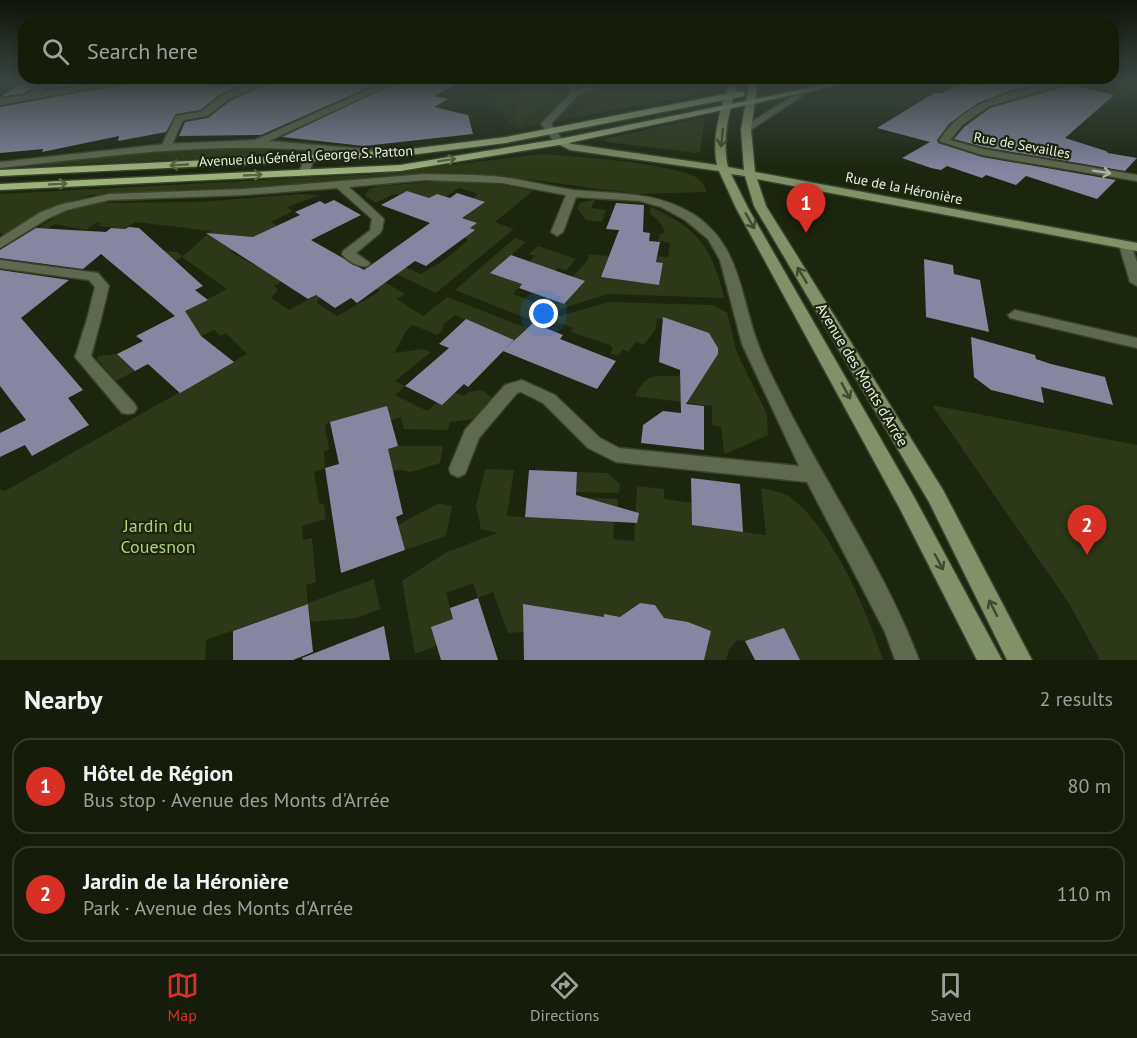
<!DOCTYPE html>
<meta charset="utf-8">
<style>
:root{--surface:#151c0a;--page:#222918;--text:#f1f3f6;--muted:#9da19c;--line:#343a2b;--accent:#d93025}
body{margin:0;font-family:"PT Sans",sans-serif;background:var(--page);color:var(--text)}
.you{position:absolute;left:544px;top:314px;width:21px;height:21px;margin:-15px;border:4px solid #fff;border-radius:50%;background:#1a73e8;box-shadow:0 0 0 9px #1a73e833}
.badge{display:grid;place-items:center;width:39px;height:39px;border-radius:50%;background:var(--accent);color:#fff;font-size:20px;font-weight:700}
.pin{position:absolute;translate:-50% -50px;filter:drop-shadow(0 2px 3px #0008)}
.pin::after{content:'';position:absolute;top:32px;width:21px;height:18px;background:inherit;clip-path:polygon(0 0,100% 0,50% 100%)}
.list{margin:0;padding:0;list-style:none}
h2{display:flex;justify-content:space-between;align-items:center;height:78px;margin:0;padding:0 24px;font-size:26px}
h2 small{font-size:20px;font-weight:400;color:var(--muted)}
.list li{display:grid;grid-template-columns:39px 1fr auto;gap:18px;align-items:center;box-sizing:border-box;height:96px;margin:0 12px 12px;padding:0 12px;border:2px solid var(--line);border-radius:18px}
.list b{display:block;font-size:22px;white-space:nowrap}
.list p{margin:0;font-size:20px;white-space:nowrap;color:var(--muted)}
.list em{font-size:20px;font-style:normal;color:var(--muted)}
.icon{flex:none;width:33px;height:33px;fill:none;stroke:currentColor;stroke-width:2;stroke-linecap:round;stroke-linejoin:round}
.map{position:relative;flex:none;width:1137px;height:660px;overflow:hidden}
.search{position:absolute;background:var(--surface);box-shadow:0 3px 15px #0003;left:18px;right:18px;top:18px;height:66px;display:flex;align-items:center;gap:15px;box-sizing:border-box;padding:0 21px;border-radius:18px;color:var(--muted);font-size:22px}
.sheet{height:294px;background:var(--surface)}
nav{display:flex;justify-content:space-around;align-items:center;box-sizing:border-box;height:84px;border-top:2px solid var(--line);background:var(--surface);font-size:16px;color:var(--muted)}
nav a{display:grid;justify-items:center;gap:3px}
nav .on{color:var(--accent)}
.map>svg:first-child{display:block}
.built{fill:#253013}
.green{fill:#2c3817}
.building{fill:#8686a1}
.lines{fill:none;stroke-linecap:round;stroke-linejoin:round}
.lane-casing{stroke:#39422c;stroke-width:3}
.street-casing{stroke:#39422c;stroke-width:3}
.secondary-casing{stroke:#39422c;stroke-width:3}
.primary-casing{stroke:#39422c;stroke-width:3}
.lane{fill:#5e694f;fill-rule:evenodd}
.street{fill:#5e694f;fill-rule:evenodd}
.secondary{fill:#819268;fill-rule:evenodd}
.primary{fill:#9cb27b;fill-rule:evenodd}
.oneway{stroke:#3f4b2e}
.oneway2{stroke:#56643f}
.oneway3{stroke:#acb4a0}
.labels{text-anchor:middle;stroke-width:4.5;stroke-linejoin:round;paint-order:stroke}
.far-street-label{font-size:14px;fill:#ebf1e3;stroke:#1c250e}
.street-label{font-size:15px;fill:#ebf1e3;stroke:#1c250e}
.near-park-label{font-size:18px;fill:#b0d278;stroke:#1c250e}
</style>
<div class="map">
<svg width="1137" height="660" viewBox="0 0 1137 660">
<rect width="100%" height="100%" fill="#1c250e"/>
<path class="built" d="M496,80H710L705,93L515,129L484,93Z"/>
<path class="green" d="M707,88L705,93L573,117L599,90Z
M552,91L554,95L516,128L518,92Z
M700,118L705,121L700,152L697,153L607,142L604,139Z
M192,148H262L269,151L257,156L18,167L71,159Z
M543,154C570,156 684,164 700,180C703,183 705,188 707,192L638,194L503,176L418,174L210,192L92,195L57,205L8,234L0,233V194L376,174Z
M443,181L503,185L533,191L495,222L514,229L436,293L390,271L398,264L421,274L445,260L468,240L464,237L474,230L470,228L476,223L452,214L478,194L459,188L445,197L437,194L429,198L407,191L399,195L393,194L376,203L365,196L369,189L378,186Z
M300,194L320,195L287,207L293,211L271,222L277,226L270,233L231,252L258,267L282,255L323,261L274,286L278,290L271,298L289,310L321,293L317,303L337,316L380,291L361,280L371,274L405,294L397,299L423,316L447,297L527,328L497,357L494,332L455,315L444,324L442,331L437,335L413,325L407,330L394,353L424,349L431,352L395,381L405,386L395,395L427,411L437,402L455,393L464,396L469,392L482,390L492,398L473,419L450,422L448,430L404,429L401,417L383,423L330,422L325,425L329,449L324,451L325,468L314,472L319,503L324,504L326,519L302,526L303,540L312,538L316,582L306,585L308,603L374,579L380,609L357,618L311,622L308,604L206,640L205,660H0V489L5,491L247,354L226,333L221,336L214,330L201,336L175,316L227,289L182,257L165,267L156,250L178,252L182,257L211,231L135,222L125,229L98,226L102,223L97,222L86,230L54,224L20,248L10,246L62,213L93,203L198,202Z
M596,199L591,208L606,210L602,222L586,220L577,208L580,203Z
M651,207C698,228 713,249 724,298L608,294L528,319L455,290L515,238L526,242L491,273L522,284L513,294C548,307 554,314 583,284L572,277L587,261L589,254L618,257V279L659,285L663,263L656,262L658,256L668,257L670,243L658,241L659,235L665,232L659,221L650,214Z
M538,246L576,259L566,271L558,268L552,274L529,262L535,256L529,254Z
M608,302L712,305L727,312L737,353L767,414L768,435L728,453H724L721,427L712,425V406L635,396C647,372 654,376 679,376L682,370L711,365L717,355L681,327L657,318L656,329L644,345L636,342L628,352L623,349L618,356L610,353L613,349L610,345L571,332L573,328L550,319Z
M117,354L135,371L116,381L97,359L98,356Z
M932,405L1137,445V660H1100L1068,602Z
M398,446H443L440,463L411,472L400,470L384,471L379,452Z
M485,469L514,470L507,516L574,520L576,497L618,499V507H615L613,539L634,541L637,486L664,489V499L692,503V525L766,535L761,488C770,490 780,491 788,496C830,523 868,613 883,660H800L784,629L745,641L737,640L729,650L726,660H704L711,631L688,622L661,617L655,605L640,603L632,608L631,619L604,615V617L524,604V632L508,633L493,592L478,598L473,583L446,593L453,619L432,627L437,646L415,654L402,581L445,553L497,533L481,529L476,506Z
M577,472L608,473L620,484L619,493L576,492Z
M439,503L452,506L446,536L405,550L398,525Z"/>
<path class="building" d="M28,80H44L25,93L0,97Z
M59,80H105L48,89Z
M138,80H212L214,87L251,82L222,93L200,110L176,114L166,132L118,141L119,136L42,152L43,149L0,153V107L136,82Z
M259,80H385L261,135L179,136L185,122L208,118L230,101L265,85Z
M402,80H464L434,96L448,99L434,107L468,115L473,134L364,146L282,137Z
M987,80L1053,81L1012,90L978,103L949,124L937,140L938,143L982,157L1116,180L1097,199L1026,176L1016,185L986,175L982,178L947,166L941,170L931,168L902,158L930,142L877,128L934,93H943L961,82L979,85Z
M1071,85L1114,95L1065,138L1106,151L1108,153L1137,158L1125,171L983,147L954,139L964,127L990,108Z
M407,191L429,198L437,194L450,198L457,193L485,202L462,218L477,223L470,228L475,230L426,266L415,261L357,303L351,298L335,308L316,295L308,299L206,233L253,237L300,215L295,212L320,201L325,204L334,200L361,215L311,240L364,270L430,223L381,205Z
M616,203L644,205L643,232L650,233L649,241L660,242L656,262L663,263L659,285L601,277L619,230L606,229Z
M129,227L139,228L203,286L195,290L208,300L185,311L201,336L234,362L180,393L148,364L135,371L117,354L143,341L136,336L175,316L101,254L83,269L0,258V250L36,228L106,232L111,228L125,229Z
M511,255L585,281L564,304L519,288L522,284L490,273Z
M924,259L953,265L954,274L980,280L989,332L926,317Z
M0,270L69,280L21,318L83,390L68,398L89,425L32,456L25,445L0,457V433L26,420L0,386Z
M663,317L709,333L718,348V354L686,404L704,406V450L641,443L643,425L663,411L681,413L680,370L659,362Z
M466,319L514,340L468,387L464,384L442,405L405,386L449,348L439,344Z
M533,323L563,335L560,339L616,361L597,389L503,351Z
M971,337L1035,355L1036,359L1051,364L1105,377L1113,405L1041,387L1044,403L991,390L974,377Z
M387,406L398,446L388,449L403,514L396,517L405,550L341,573L325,468L339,464L330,422Z
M529,470L577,472L576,495L639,513L637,523L525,517Z
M691,478L740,484L743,532L692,525Z
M478,598L498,660H441L431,627L453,619L450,608Z
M640,603L655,605L664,618L688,622L711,631L704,660H524L523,604L604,617V614L620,617Z
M308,604L313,652L293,660H233V631Z
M384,626L390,660H303L302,658Z
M784,628L800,660H755L745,641Z"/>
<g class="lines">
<defs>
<path id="lane" d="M256,82L263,84L229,99L207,116L183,120L170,149H162L161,147L176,116L201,112L223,95Z
M570,84H576L578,90L590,87L594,89L577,96L551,124L564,142L559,145L556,144L541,124L570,94Z
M792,91H798L802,96L749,131H743V127L793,96Z
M376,226L382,230L380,233L356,253L370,263L368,266C358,268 347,261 342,254L343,251Z
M94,314L101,319L91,356L134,403L137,408L134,413L128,414L122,413L75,357L87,319Z"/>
<path id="street" d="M48,80H57L39,93L118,80H136L0,105V99L26,95Z
M390,80H400L269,141L388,151L392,152V156L317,151L309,173L304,176L299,173L307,150C204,142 102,157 0,168V162L166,144L255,140Z
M1066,80H1079L989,106L962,125L950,140L983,149L1137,175V181L982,155L939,141C966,97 1020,91 1066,80Z
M425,174C451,175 477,174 502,177C526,180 550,187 574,190C615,194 656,191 693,214C741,245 740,296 758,344C767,369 780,391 791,414C833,495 887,575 919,660H895L885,632L807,482L616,462L588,448L543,403L521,392L517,393L479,438L465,474L458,477L451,474L449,469L465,430L505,385L522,380L555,395L600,438L619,448L799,466L742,344L720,260L708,239L685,220L661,207L640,201L576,197L563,232L557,236L551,232L566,195L502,183L425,180L349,187L384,219L382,230L376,234L370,230L372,219L337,188L244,195L109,200L67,210L47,219L0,248V238L39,213L59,205L109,194L244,189Z
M1125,241L1131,245L1137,262V286L1130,282L1119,245Z
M0,260L98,273L109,286L101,319L94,324L87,319L95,287L89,280L0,268Z
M1015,310L1137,338V348L1010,318L1008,315Z"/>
<path id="secondary" d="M731,80H739C730,107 721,139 728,167L744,170L741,129L750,80H758L751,129L755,172L1137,243V251L757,179L766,206L943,490L1032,660H1007L929,502L754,206L745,176L731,174L748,208L913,495L1002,660H977L899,507L736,208L719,171L570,150L554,142L559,139L572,144L717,165C711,137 721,105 731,80Z"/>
<path id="primary" d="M848,80H863L559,145L400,171L0,190V184L400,165L559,139Z
M741,91L744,92V96L506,143L394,157L0,176V170L394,151L506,137Z"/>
</defs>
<use href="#lane" class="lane-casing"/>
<use href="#street" class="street-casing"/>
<use href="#secondary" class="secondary-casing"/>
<use href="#primary" class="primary-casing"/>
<use href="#lane" class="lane"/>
<use href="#street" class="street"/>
<use href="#secondary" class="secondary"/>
<use href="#primary" class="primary"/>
</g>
<defs><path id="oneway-shaft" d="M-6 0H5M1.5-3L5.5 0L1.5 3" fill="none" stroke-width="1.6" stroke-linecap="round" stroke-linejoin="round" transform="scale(1.5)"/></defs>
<g class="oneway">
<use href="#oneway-shaft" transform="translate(722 138) rotate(96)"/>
<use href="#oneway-shaft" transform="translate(750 221) rotate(60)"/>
<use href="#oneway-shaft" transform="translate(802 275) rotate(-121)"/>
<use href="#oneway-shaft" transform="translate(846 391) rotate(61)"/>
<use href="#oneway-shaft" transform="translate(939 562) rotate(62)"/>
<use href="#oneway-shaft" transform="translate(993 608) rotate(-117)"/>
</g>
<g class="oneway2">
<use href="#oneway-shaft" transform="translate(447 160) rotate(-9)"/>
<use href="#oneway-shaft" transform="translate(179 165) rotate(177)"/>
<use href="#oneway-shaft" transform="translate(253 175) rotate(-3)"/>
<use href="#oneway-shaft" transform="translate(58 184) rotate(-3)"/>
</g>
<use class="oneway3" href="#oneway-shaft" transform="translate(1102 172) rotate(9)"/>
<linearGradient id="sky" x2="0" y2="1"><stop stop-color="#0f1408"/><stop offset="0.47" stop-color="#3a4641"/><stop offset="1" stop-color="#3a4641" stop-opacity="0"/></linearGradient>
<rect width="1137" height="172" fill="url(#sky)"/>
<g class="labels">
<g class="far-street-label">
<text transform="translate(1022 145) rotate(10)" y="5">Rue de Sevailles</text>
<text transform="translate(306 156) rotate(-3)" y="5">Avenue du Général George S. Patton</text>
<text transform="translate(904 188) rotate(11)" y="5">Rue de la Héronière</text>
</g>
<g class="street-label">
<text transform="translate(862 375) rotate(59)" y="5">Avenue des Monts d'Arrée</text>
</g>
<g class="near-park-label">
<text x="158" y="532">Jardin du<tspan x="158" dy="21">Couesnon</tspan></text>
</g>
</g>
</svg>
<div class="you"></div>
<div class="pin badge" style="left:806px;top:233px">1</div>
<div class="pin badge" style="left:1087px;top:555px">2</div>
<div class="search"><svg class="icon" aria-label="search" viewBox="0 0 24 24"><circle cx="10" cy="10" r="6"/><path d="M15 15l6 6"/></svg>Search here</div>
</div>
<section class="sheet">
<h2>Nearby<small>2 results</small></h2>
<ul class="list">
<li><span class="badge">1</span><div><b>Hôtel de Région</b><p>Bus stop · Avenue des Monts d'Arrée</p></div><em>80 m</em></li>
<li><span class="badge">2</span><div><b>Jardin de la Héronière</b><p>Park · Avenue des Monts d'Arrée</p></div><em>110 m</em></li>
</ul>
</section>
<nav>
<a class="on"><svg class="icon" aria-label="map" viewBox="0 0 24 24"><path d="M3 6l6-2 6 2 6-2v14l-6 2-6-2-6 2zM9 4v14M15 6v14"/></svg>Map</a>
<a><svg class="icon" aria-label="directions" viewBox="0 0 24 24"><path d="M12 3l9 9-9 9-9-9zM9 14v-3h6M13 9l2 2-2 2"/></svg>Directions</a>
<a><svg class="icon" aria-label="saved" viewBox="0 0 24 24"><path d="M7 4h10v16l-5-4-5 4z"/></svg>Saved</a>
</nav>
